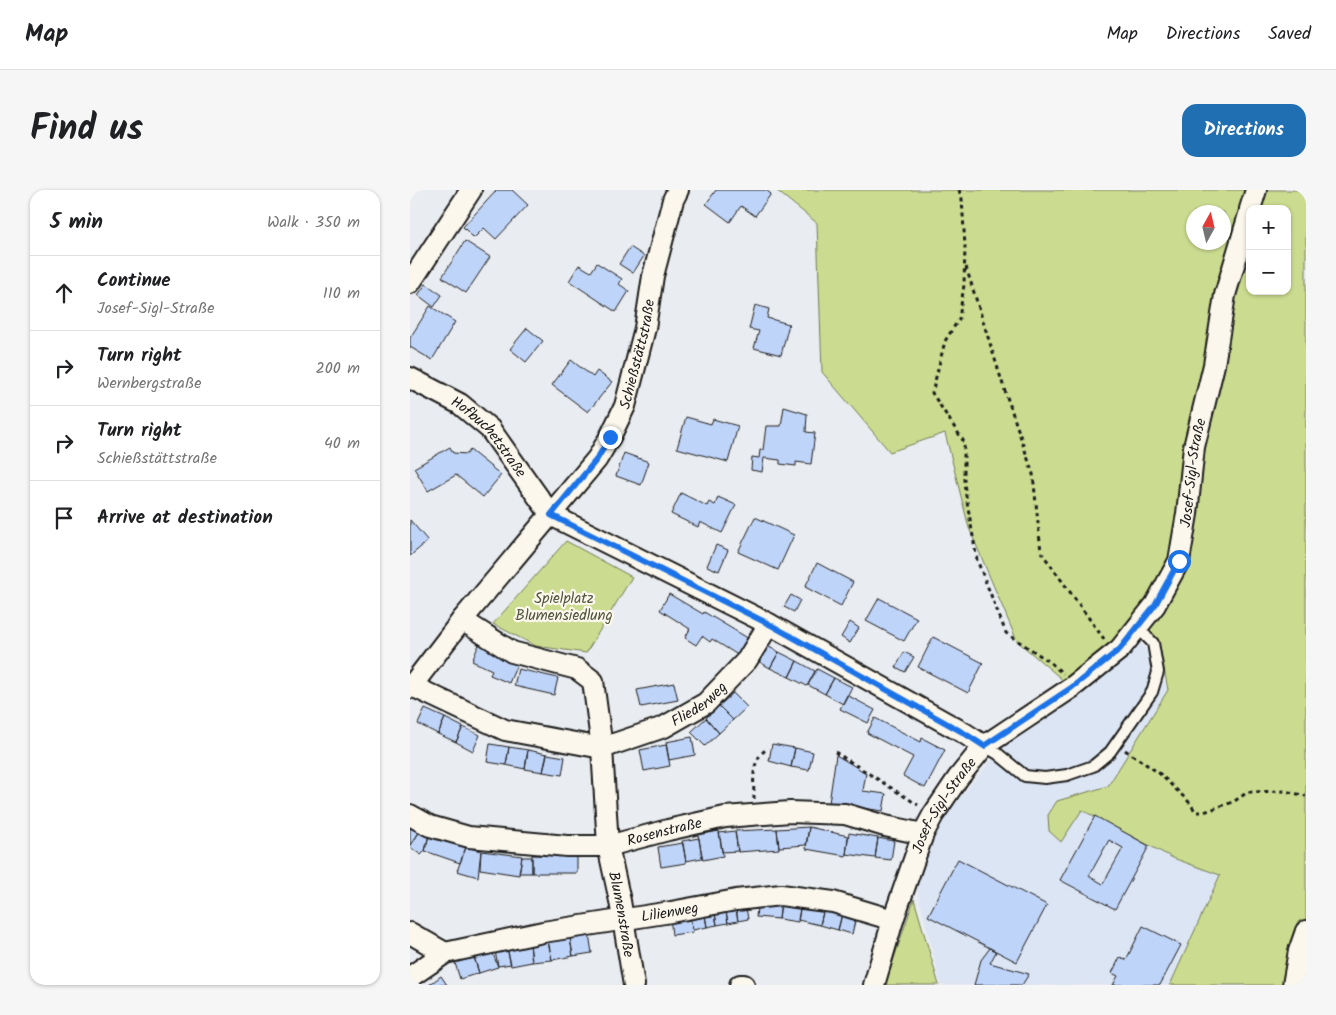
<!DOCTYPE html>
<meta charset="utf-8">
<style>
:root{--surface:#fff;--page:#f6f6f6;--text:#202124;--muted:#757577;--line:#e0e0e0;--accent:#1f6fb2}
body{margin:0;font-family:Kalam,sans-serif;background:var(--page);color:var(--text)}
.controls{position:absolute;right:15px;top:15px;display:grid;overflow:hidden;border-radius:10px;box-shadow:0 1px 4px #0004}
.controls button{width:45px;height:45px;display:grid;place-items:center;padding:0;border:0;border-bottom:1px solid var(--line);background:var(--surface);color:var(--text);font:25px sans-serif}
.compass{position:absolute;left:776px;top:15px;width:45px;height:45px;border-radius:50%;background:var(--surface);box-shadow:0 1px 4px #0004;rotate:8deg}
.stop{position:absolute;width:15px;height:15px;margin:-11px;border:4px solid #1a73e8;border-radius:50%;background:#fff}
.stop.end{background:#1a73e8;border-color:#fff;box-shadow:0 1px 5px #0008}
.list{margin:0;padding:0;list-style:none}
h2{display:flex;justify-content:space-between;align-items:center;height:65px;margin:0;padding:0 20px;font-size:21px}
h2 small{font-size:16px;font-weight:400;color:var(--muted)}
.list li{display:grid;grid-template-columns:32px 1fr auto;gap:15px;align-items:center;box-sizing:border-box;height:75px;padding:0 20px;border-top:1px solid var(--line)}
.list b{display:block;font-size:19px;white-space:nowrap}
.list p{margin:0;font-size:16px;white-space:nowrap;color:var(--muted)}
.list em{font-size:16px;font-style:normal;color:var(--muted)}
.icon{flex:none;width:28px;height:28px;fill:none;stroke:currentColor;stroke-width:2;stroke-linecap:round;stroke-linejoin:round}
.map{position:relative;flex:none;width:896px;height:795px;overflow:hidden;border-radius:15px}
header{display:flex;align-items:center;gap:30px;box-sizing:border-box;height:70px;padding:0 25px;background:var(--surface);border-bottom:1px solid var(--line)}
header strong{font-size:24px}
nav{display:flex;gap:28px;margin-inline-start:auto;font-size:18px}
.intro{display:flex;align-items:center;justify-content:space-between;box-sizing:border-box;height:120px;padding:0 30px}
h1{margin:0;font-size:35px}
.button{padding:12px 22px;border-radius:15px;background:var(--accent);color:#fff;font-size:18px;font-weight:700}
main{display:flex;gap:30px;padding:0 30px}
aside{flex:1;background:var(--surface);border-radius:15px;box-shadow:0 1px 4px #0004}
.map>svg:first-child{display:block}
.built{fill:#dce5f3}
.green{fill:#cbdb8f;stroke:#747c56;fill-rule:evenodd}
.building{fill:#bfd4f9;stroke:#1c1c1c;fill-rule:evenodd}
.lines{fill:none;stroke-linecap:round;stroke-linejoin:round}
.lane-casing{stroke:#1c1c1c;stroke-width:14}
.street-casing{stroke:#1c1c1c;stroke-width:24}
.path{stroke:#1c1c1c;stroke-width:3;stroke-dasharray:4 4;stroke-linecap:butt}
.lane{stroke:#fbf7ec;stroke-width:10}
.street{stroke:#fbf7ec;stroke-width:20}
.route{stroke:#1a73e8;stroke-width:6}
.labels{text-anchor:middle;stroke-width:4.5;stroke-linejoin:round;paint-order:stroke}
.street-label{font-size:15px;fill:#1c1c1c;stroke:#fbf7ec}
.park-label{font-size:15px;fill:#51553e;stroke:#fbf7ec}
</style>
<header>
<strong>Map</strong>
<nav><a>Map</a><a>Directions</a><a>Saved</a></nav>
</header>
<div class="intro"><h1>Find us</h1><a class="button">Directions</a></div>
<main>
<aside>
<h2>5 min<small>Walk · 350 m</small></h2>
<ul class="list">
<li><svg class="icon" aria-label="ahead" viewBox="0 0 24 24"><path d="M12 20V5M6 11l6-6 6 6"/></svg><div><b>Continue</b><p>Josef-Sigl-Straße</p></div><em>110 m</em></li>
<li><svg class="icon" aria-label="right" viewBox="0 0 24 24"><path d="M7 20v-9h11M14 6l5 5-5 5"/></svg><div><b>Turn right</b><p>Wernbergstraße</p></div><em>200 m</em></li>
<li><svg class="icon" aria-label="right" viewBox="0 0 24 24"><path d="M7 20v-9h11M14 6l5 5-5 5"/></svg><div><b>Turn right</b><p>Schießstättstraße</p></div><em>40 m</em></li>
<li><svg class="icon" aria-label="arrive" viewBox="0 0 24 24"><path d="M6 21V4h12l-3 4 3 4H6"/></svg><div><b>Arrive at destination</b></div></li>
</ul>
</aside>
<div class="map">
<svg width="896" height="795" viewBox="0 0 896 795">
<rect width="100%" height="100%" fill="#e9ecf0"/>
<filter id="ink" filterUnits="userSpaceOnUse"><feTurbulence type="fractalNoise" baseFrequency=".02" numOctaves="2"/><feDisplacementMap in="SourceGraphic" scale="10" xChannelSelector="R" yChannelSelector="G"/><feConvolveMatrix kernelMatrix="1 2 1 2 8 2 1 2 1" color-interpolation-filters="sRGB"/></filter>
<g filter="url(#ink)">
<path class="built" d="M730,453L740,464L758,500L719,563L699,601L647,611L651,651L672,620L763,668L810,685L760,795H531L507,698L521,647L531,631L579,573L599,553L663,502Z"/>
<path class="green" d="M366,0H896V795H760L810,685L763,668L672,620L651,652L639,641L638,625L647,611L698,596L758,500L749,453L730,428L709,457L655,492L607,451L559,338L535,243L480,262L412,182L407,33ZM840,19H877V101H840ZM784,22H814V52H784Z
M156,351L222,387L176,463L126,456L83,434Z
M504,709L529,795H475Z"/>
<path class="building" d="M87,0H102L118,15L86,49L74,38L64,48L53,37Z
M306,0H356L361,4L345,26L331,16L320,32L296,14Z
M55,51L80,67L56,103L32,87Z
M220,57L234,66L223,83L209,74Z
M187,73L212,89L209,94L219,101L206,122L159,91L169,75L181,82Z
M16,94L32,105L24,117L8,105Z
M345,115L359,119L357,128L379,134L371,165L344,158L349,141L339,139Z
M20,116L45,132L22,170L0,157V148Z
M117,138L133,151L116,172L100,159Z
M161,170L183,187L187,181L202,192L178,222L142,195Z
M374,217L397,224L396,242L405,243L401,274L386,272V276L370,274V270L354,268L352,282L341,280L342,267L349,268L350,260H353L356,236H371Z
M276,227L301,234L303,229L328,236L318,272L267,258Z
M40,257L43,263L57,264L60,260L91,285L73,307L46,285L18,301L4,278Z
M214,263L239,272L231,295L206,286Z
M271,303L297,316L299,312L305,315L308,307L326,315L312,343L290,332L288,337L261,324Z
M345,327L384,345L368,380L328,362Z
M0,330L18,351L0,366Z
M306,355L318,360L309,381L297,376Z
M407,373L443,392L431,416L395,397Z
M259,404L293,424L294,422L341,450L331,467L302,449L300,452L292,446L286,455L275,448L280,439L250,420Z
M381,405L390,410L384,422L374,417Z
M469,408L507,428L494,451L456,431Z
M440,432L449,438L440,453L431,447Z
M523,447L573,473L558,503L508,477Z
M70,452L108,472L99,493L80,485L82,480L62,471Z
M349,452L369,462L360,478L341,467Z
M369,462L387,471L379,487L360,478Z
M494,462L504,467L495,482L486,477Z
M387,471L405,481L397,496L379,487Z
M108,479L148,488L144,505L104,496Z
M407,479L424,488L415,504L398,495Z
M424,488L442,497L433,514L415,504Z
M264,493L268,510L231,517L227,500Z
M323,503L337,517L323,530L309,516Z
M437,505L465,520L458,533L430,519Z
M309,516L323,530L309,543L296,528Z
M15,519L35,528L28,544L8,534Z
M35,528L53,537L46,552L28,544Z
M296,528L309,543L295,556L281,542Z
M465,528L511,552L512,548L535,560L515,598L493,586L503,567L457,543Z
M53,537L70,545L63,561L46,552Z
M282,547L285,565L259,570L256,552Z
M80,554L99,557L96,575L77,572Z
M362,554L385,558L381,577L359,571Z
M256,555L260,576L234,581L230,560Z
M99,557L118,560L115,579L96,575Z
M385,558L403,562L399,580L381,577Z
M118,560L137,564L133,582L115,579Z
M137,564L155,567L152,585L133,582Z
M426,565L456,583L453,601L476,604L473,621L419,613Z
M685,626L739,656L705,719L650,690ZM699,650L713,658L693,694L679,686Z
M0,635L10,641L0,655Z
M399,637L396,655L369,657L367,639Z
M399,637L438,646L436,666L396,659Z
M367,639L369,659L328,662L325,641Z
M10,641L19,645L15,661L11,665L0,657Z
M309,641L313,666L293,670L288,645Z
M325,641L328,661L312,662L309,643Z
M439,643L468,648L465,668L436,664Z
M19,645L57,655L50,673L15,661Z
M289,648L292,668L276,671L272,651Z
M468,648L484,651L481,670L465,668Z
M273,653L276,673L251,677L248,657Z
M56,657L71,661L68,687L47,681Z
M71,661L112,666L109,685L70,679Z
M122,665L167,666V683H122Z
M112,667H122V683H109Z
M548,669L637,715L607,772L518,726Z
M348,708L371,711L369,729L346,727Z
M371,711L391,713L388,732L369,729Z
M335,712L338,729L328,731L325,714Z
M391,713L414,718L410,735L388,730Z
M325,714L328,731L318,733L315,716Z
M315,716L318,733L307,735L304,718Z
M304,718L307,735L297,737L294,720Z
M414,718L432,724L428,740L410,735Z
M294,720L297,737L283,740L279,723Z
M279,723L283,742L262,745L260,727Z
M432,724L446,727L442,744L428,740Z
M733,736L771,755L750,795H703L708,786L702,783L710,767L716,770Z
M179,744L182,763L163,766L160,748Z
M160,748L163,766L142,770L138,751Z
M138,751L142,770L122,772L120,754Z
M120,754L122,772L101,776L97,758Z
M97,758L101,774L88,776L85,761Z
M580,758L586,762L580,773L619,784L612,795H564L571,770Z
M82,761L88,777L69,783L64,767Z
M64,767L69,783L50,789L45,773Z
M31,786L37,795H19Z"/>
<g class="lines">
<defs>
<path id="lane" d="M574,556L588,564L615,586L635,588L657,585L683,576L700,562L742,502L748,482L743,453L727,437"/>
<g id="street">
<path d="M840,19L846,0"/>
<path d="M0,93L61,0"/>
<path id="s1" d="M0,188L50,214L80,239L141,325L359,434L554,543L574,556"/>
<path id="s2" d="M52,430L102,462L167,479L183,491L192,558L198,656L210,711L224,795"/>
<path id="s3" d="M2,496L95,540L192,558L254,537L296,513L337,470L359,434"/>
<path id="s4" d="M0,498L52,430L187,269L200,247L215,216L235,138L243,86L263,10L268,0"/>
<path id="s5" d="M0,625L20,636L59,647L157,656H198L258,640L315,627L380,622L435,624L475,636L513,644"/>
<path d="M0,743L35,763"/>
<path id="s6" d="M0,787L35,763L133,742L261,722L326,710L371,705L423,712L483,730"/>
<path d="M330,795H334"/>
<path id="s7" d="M464,795L483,730L513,644L523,625L548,588L574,556L661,498L710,459L745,415L769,371L777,324L784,257L804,175L815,105L840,21"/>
<path d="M883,795L889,761L896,741"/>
</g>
</defs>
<use href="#lane" class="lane-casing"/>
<use href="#street" class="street-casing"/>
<path class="path" d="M549,0L552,9L555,56L554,95L549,129L535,151L522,203L554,252V294L567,370L596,443L640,472L653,484
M556,77L594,198L623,284L631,362L694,449
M715,560L749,583L779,612L786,622H794L823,612L838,602L875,601L896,606
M425,562L508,615
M344,609C344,590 340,570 358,558"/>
<use href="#lane" class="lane"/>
<use href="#street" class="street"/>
</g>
</g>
<g class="lines" filter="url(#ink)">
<path class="route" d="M200,247L187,269L141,325L359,434L554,543L574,556L661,498L710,459L745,415L769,371"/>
</g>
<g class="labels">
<g class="street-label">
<text dy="5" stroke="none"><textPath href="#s4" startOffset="409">Schießstättstraße</textPath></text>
<text dy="5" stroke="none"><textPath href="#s1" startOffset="100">Hofbuchetstraße</textPath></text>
<text dy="5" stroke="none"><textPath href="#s7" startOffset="629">Josef-Sigl-Straße</textPath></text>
<text dy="5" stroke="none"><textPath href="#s3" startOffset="309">Fliederweg</textPath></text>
<text dy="5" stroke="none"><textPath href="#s7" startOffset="194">Josef-Sigl-Straße</textPath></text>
<text dy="5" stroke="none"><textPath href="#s5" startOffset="261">Rosenstraße</textPath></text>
<text dy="5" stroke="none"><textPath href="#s6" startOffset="271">Lilienweg</textPath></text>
<text dy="5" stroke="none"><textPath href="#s2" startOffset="382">Blumenstraße</textPath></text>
</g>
<g class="park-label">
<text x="154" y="413">Spielplatz<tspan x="154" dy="17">Blumensiedlung</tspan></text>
</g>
</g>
</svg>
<div class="controls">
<button>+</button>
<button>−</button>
</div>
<svg class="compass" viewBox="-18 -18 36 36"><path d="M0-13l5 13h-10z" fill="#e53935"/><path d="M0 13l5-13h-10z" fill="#757577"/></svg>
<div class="stop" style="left:769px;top:371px"></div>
<div class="stop end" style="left:200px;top:247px"></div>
</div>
</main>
